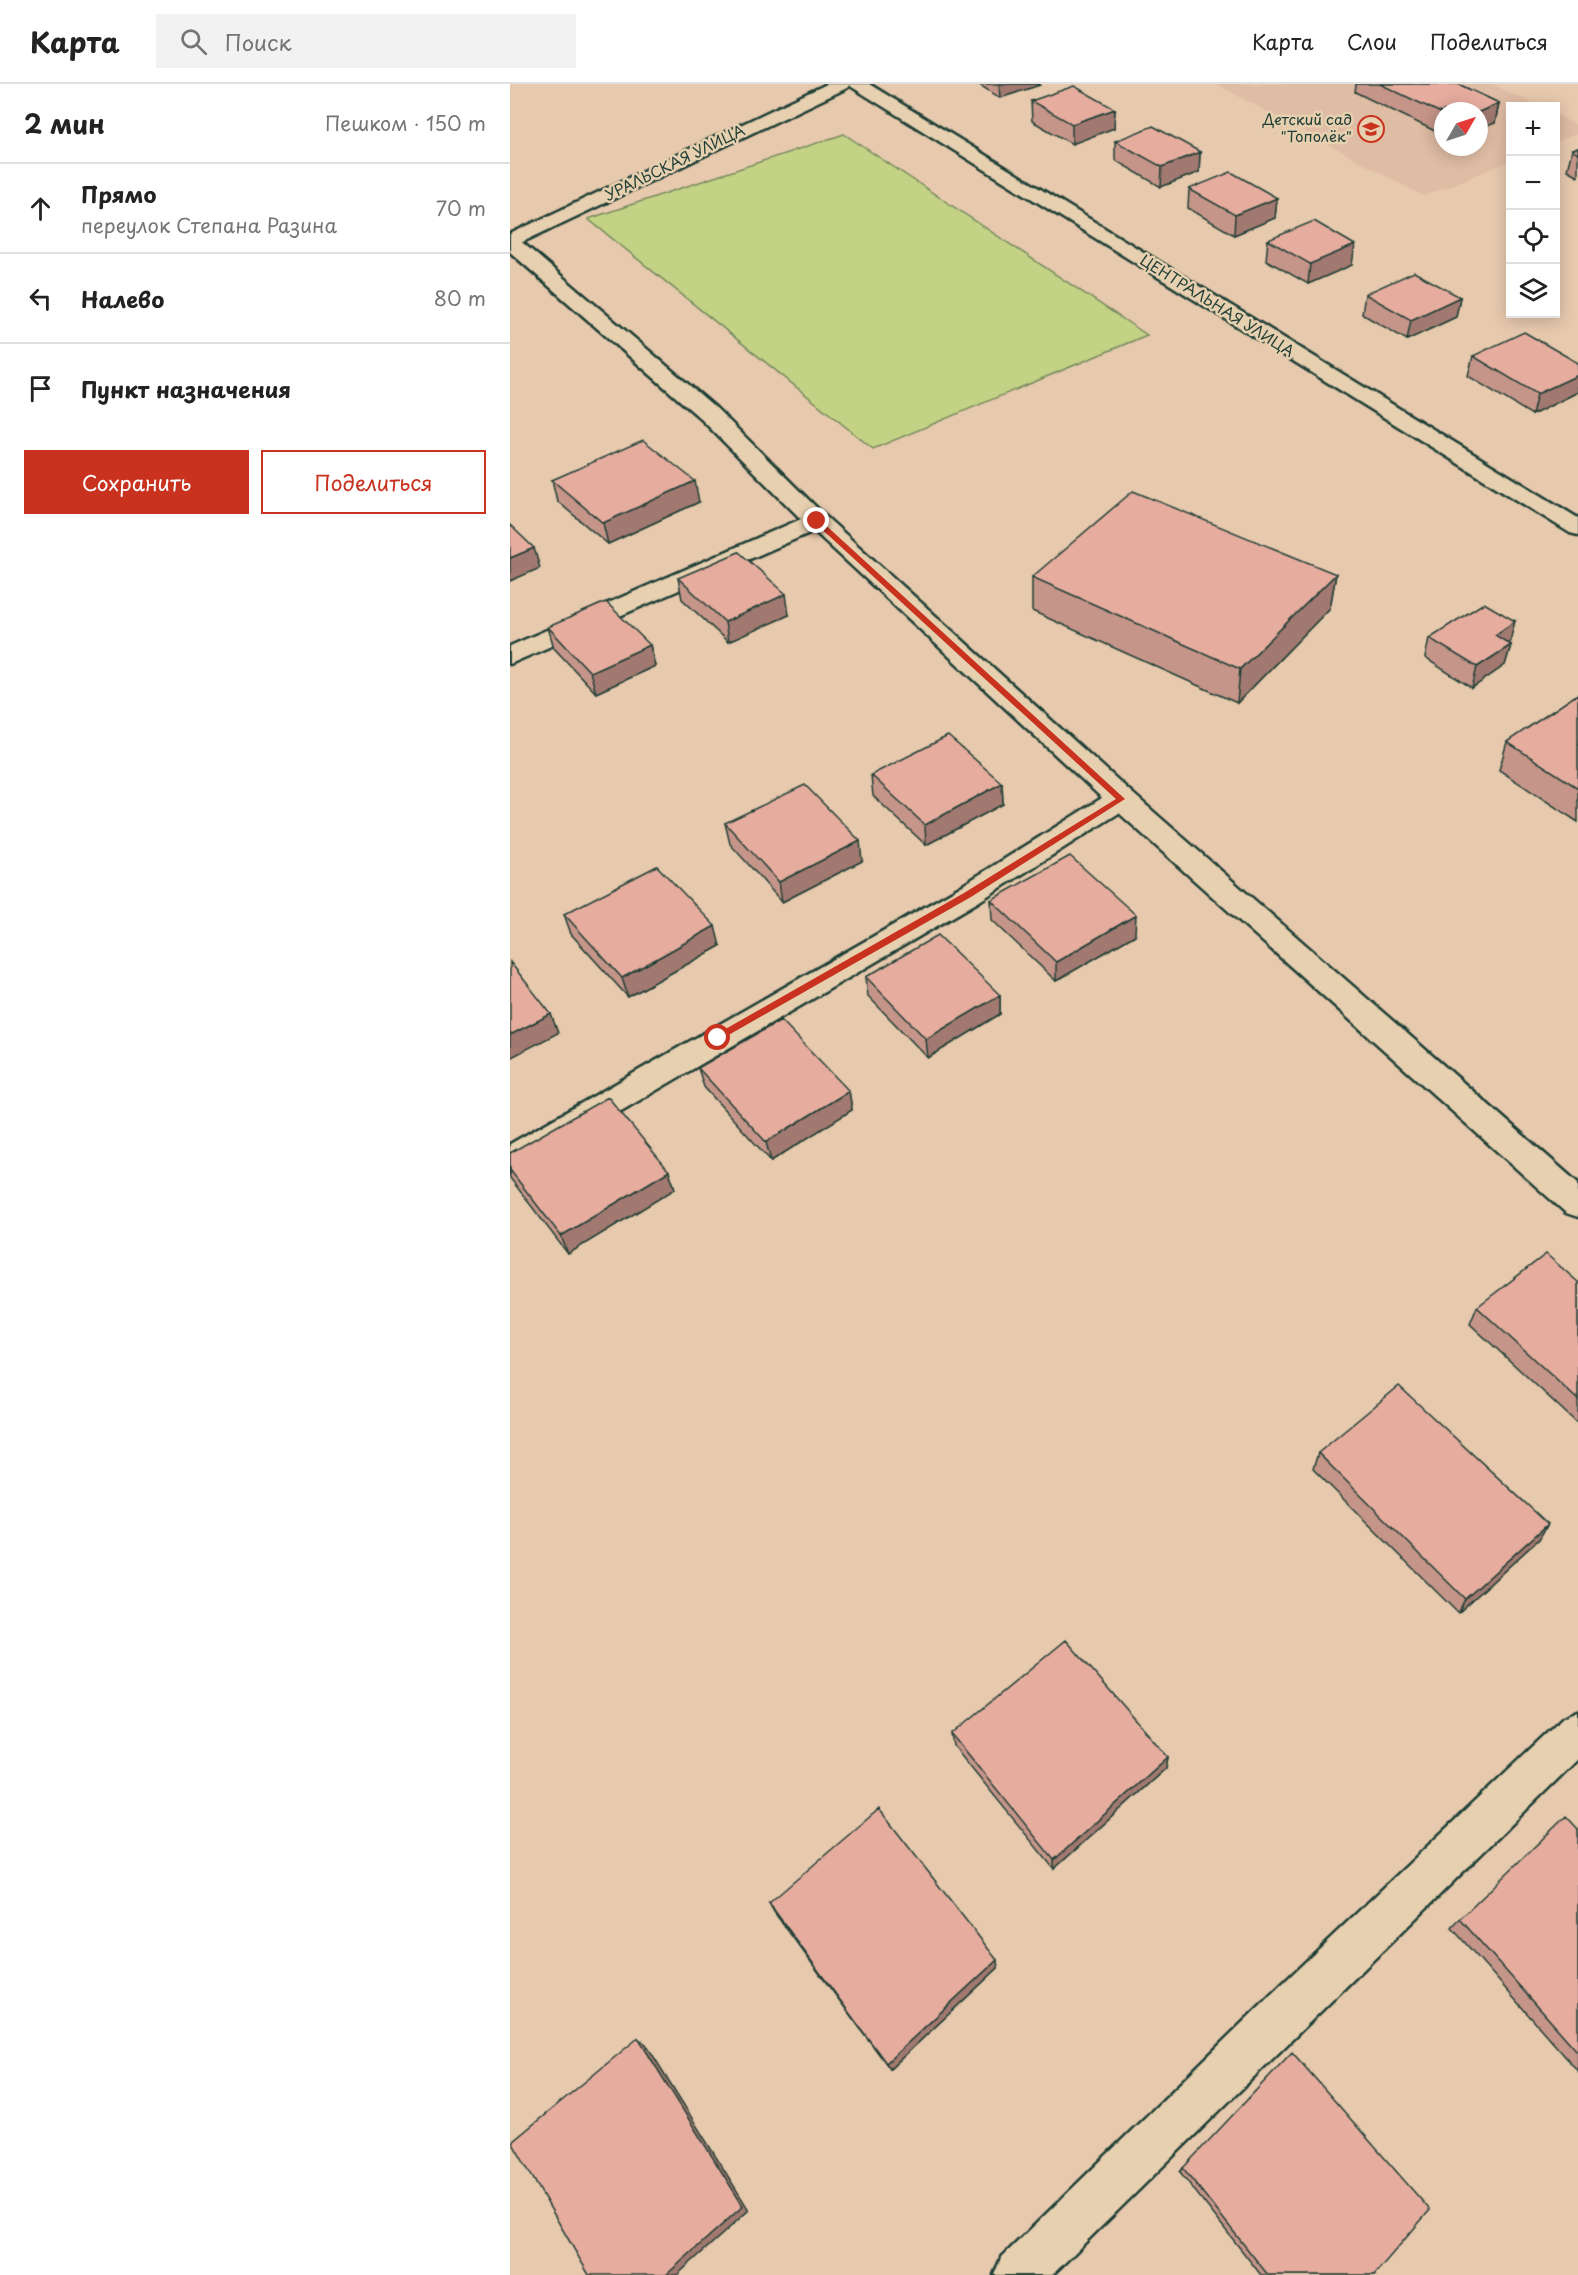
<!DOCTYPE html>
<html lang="ru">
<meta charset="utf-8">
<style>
:root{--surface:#fff;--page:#f2f2f2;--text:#222;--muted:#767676;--line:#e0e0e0;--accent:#c8321e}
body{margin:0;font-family:"Playpen Sans",sans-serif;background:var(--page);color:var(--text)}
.controls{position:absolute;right:18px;top:18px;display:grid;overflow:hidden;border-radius:0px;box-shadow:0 3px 15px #0003}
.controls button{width:54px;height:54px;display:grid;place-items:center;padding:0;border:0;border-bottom:2px solid var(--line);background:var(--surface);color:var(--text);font:30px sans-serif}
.compass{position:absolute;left:924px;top:18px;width:54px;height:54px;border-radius:50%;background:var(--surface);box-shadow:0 3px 15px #0003;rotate:51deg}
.stop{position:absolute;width:18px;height:18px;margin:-14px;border:4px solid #c8321e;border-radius:50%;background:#fff}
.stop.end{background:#c8321e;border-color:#fff;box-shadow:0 2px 6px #0008}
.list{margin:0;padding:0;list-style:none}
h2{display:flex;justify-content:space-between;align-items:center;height:78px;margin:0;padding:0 24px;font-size:26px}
h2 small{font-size:20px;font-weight:400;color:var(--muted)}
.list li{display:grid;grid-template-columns:39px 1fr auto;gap:18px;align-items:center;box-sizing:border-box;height:90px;padding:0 24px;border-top:2px solid var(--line)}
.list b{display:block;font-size:22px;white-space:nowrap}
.list p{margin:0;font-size:20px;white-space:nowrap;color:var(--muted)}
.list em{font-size:20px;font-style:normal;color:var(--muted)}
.actions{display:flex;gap:12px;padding:18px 24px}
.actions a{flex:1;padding:14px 0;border:2px solid var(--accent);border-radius:0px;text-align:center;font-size:21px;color:var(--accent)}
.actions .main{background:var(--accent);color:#fff}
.icon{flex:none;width:33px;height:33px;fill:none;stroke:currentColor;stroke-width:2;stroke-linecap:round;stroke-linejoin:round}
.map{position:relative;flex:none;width:1068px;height:2191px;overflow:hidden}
header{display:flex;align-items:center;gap:36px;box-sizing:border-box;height:84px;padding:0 30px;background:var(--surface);border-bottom:2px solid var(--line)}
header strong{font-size:28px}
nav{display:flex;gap:33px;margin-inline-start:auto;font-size:21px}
.search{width:420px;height:54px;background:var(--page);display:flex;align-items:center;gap:15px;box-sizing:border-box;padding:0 21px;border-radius:0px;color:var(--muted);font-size:22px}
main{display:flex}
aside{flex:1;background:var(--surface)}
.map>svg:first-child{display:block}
.built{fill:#dfbca4;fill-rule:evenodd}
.green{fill:#c4d285;stroke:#72885c;stroke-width:1.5}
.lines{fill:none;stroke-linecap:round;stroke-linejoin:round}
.street-casing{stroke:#1f3d34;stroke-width:5}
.secondary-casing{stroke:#1f3d34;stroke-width:5}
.street{fill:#e7d0b0;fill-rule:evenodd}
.secondary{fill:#e7d0b0;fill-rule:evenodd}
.wall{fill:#c69589;stroke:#1f3d34;stroke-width:1.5}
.shaded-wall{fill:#a1796f;stroke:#1f3d34;stroke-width:1.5}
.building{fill:#e6ad9f;stroke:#1f3d34;stroke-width:1.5}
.route{fill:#c8321e}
.labels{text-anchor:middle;stroke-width:5;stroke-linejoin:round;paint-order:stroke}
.far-poi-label{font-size:15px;fill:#1f3d34;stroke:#e7d0b0;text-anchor:end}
.far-street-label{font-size:15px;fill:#1f3d34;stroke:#e7d0b0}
</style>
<header>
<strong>Карта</strong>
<div class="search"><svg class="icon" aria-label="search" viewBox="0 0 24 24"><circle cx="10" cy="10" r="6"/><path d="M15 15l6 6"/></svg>Поиск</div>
<nav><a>Карта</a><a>Слои</a><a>Поделиться</a></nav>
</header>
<main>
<aside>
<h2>2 мин<small>Пешком · 150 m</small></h2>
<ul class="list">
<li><svg class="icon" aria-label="ahead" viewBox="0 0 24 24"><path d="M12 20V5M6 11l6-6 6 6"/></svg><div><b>Прямо</b><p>переулок Степана Разина</p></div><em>70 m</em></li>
<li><svg class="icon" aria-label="left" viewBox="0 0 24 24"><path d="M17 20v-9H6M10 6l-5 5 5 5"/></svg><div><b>Налево</b></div><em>80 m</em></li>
<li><svg class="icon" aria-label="arrive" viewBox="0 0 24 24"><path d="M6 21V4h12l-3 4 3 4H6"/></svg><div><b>Пункт назначения</b></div></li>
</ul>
<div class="actions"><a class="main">Сохранить</a><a>Поделиться</a></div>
</aside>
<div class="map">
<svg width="1068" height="2191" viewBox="0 0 1068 2191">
<rect width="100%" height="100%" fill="#e7c9ad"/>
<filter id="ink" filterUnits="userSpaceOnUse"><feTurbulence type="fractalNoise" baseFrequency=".0167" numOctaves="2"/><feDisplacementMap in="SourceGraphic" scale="12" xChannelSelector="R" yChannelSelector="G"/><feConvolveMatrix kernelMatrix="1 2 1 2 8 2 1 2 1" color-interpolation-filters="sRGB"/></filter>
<g filter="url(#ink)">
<path class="built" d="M706,0H981L1028,22H1000V77L914,112ZM933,27H969V63H933Z
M1046,31L1068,42V49L1046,58Z"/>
<path class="green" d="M334,50L637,251L363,365L78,135Z"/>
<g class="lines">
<defs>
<path id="street" d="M337,0H359L1068,434V451L1060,449Z
M0,152L7,154L206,324L315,432L621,708L1068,1099V1133L1056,1129L609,729L468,818L12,1085L0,1089V1060L448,804L592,714L304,447L0,580V562L291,435L190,334L0,168Z
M1068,1627V1675L542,2191H484L491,2174L771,1901L1054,1633Z"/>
<path id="secondary" d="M317,0H340L337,4L0,164V150Z"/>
</defs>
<use href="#street" class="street-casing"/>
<use href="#secondary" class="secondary-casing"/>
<use href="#street" class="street"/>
<use href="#secondary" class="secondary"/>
</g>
<path class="wall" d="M468,0H530V1L490,14Z
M846,0H948L989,19L985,39L969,45V27H933V51L845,8Z
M521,17L605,25L604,44L562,60L522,37Z
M605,57L690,68L689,88L651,103L605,76Z
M1068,64V92L1057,86L1062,66Z
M679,105L767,114L765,134L724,151L678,124Z
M758,156L842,181L798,200L756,176Z
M855,210L950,213L946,233L897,256L852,230Z
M963,272L1068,279V308L1022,331L958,292Z
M42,396L189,418L98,460L47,417Z
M826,490L820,524L727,619L522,527V493Z
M168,494L279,531L218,558L172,515Z
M38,543L140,561L145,582L86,609L44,564Z
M919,554L1000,558L998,559L1001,561L995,581L962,604L915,574Z
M1068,610V738L989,686L997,658Z
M361,691L492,699L493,720L416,761L363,712Z
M215,739L352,777L272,818L220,760Z
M481,816L625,851L546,897L482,836Z
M54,830L210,862L118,913L61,850Z
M356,893L490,911V930L418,974L358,912Z
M188,984L339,1007L342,1026L261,1077L194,1003Z
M0,1069L159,1087L165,1105L58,1170L0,1094Z
M1068,1198V1340L960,1240L967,1223Z
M808,1369L1029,1455L948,1529L803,1385Z
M442,1650L658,1673L656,1684L544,1785L444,1662Z
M1068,1745V1987L942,1844L950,1835Z
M259,1819L488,1884L380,1985L264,1828Z
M673,2084L864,2191H751L670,2088Z"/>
<path class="shaded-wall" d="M489,0H530V1L490,14Z
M989,19L985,39L969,45V28Z
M605,25L604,44L562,60V40Z
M690,68L689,88L651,103L652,83Z
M767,114L765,134L724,151L725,131Z
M845,161L842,181L798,200L800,180Z
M950,213L946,233L897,256L901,236Z
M1068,291V308L1022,331L1027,310Z
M185,397L189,418L98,460L93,439Z
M24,464L30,484L0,497V474Z
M826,490L820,524L727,619L730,585Z
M276,510L279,531L218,558L215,538Z
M1005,537L1000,558L979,571L985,551Z
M140,561L145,582L86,609L80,588Z
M1001,561L995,581L962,604L967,583Z
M492,699L493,720L416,761L415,741Z
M350,757L352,777L272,818L269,798Z
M626,831L625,851L546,897V878Z
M205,842L210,862L118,913L112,894Z
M490,911V930L418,974L416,955Z
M41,930L48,949L0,974V951Z
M339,1007L342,1026L261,1077L256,1058Z
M159,1087L165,1105L58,1170L51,1152Z
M1038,1440L1029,1455L948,1529L955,1515Z
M658,1673L656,1684L544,1785V1776Z
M487,1876L488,1884L380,1985L376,1979Z
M128,1954L136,1960L239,2126L167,2191H156Z"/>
<path class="building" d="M870,0H948L989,19L969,28L933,27V30Z
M564,2L605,25L562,40L521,17Z
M643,42L690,68L652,83L605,57Z
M1068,64V70L1062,66Z
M721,88L767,114L725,131L679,105Z
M804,137L845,161L800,180L758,156Z
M904,188L950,213L901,236L855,210Z
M1014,248L1068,279V291L1027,310L963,272Z
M133,356L185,397L93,439L42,396Z
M623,407L826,490L730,585L522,493Z
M0,441L24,464L0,474Z
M229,468L276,510L215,538L168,494Z
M96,518L140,561L80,588L38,543Z
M974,519L1005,537L985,551L1001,561L967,583L919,554Z
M1068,610V704L997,658Z
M438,652L492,699L415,741L361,691Z
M295,701L350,757L269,798L215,739Z
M560,772L626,831L546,878L481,816Z
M147,782L205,842L112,894L54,830Z
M428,851L490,911L416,955L356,893Z
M0,878L41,930L0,951Z
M271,936L339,1007L256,1058L188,984Z
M98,1013L159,1087L51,1152L0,1086V1069Z
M1036,1170L1068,1198V1316L967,1223Z
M889,1302L1038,1440L955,1515L808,1369Z
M556,1556L658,1673L544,1776L442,1650Z
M369,1725L487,1876L376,1979L259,1819Z
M1056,1732L1068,1745V1968L950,1835Z
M128,1954L233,2122L156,2191H79L2,2058Z
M782,1968L920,2126L864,2191H758L673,2084Z"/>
</g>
<path class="route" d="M305,436H310L615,715L461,813L208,957L205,956V951L454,809L606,715L305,439Z"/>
<defs>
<symbol id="school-ring" viewBox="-11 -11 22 22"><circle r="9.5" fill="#e7d0b0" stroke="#c8321e" stroke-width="1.5"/><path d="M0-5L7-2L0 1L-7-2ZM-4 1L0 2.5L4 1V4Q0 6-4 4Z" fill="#c8321e"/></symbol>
</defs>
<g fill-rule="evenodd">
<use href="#school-ring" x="846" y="30" width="30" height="30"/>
</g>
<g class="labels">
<g class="far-poi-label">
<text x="842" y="41">Детский сад<tspan x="842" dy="17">"Тополёк"</tspan></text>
</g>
<g class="far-street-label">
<text transform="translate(165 79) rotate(-26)" y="5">УРАЛЬСКАЯ УЛИЦА</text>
<text transform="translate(707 222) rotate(32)" y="5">ЦЕНТРАЛЬНАЯ УЛИЦА</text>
</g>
</g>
</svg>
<div class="controls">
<button>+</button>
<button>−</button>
<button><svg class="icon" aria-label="locate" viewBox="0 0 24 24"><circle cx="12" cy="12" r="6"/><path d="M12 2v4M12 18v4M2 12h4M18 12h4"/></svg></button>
<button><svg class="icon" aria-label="layers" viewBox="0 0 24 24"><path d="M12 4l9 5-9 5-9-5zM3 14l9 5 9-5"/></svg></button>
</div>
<svg class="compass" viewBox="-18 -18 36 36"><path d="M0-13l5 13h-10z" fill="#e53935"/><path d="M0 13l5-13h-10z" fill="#767676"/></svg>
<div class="stop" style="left:208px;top:954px"></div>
<div class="stop end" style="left:307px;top:437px"></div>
</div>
</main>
